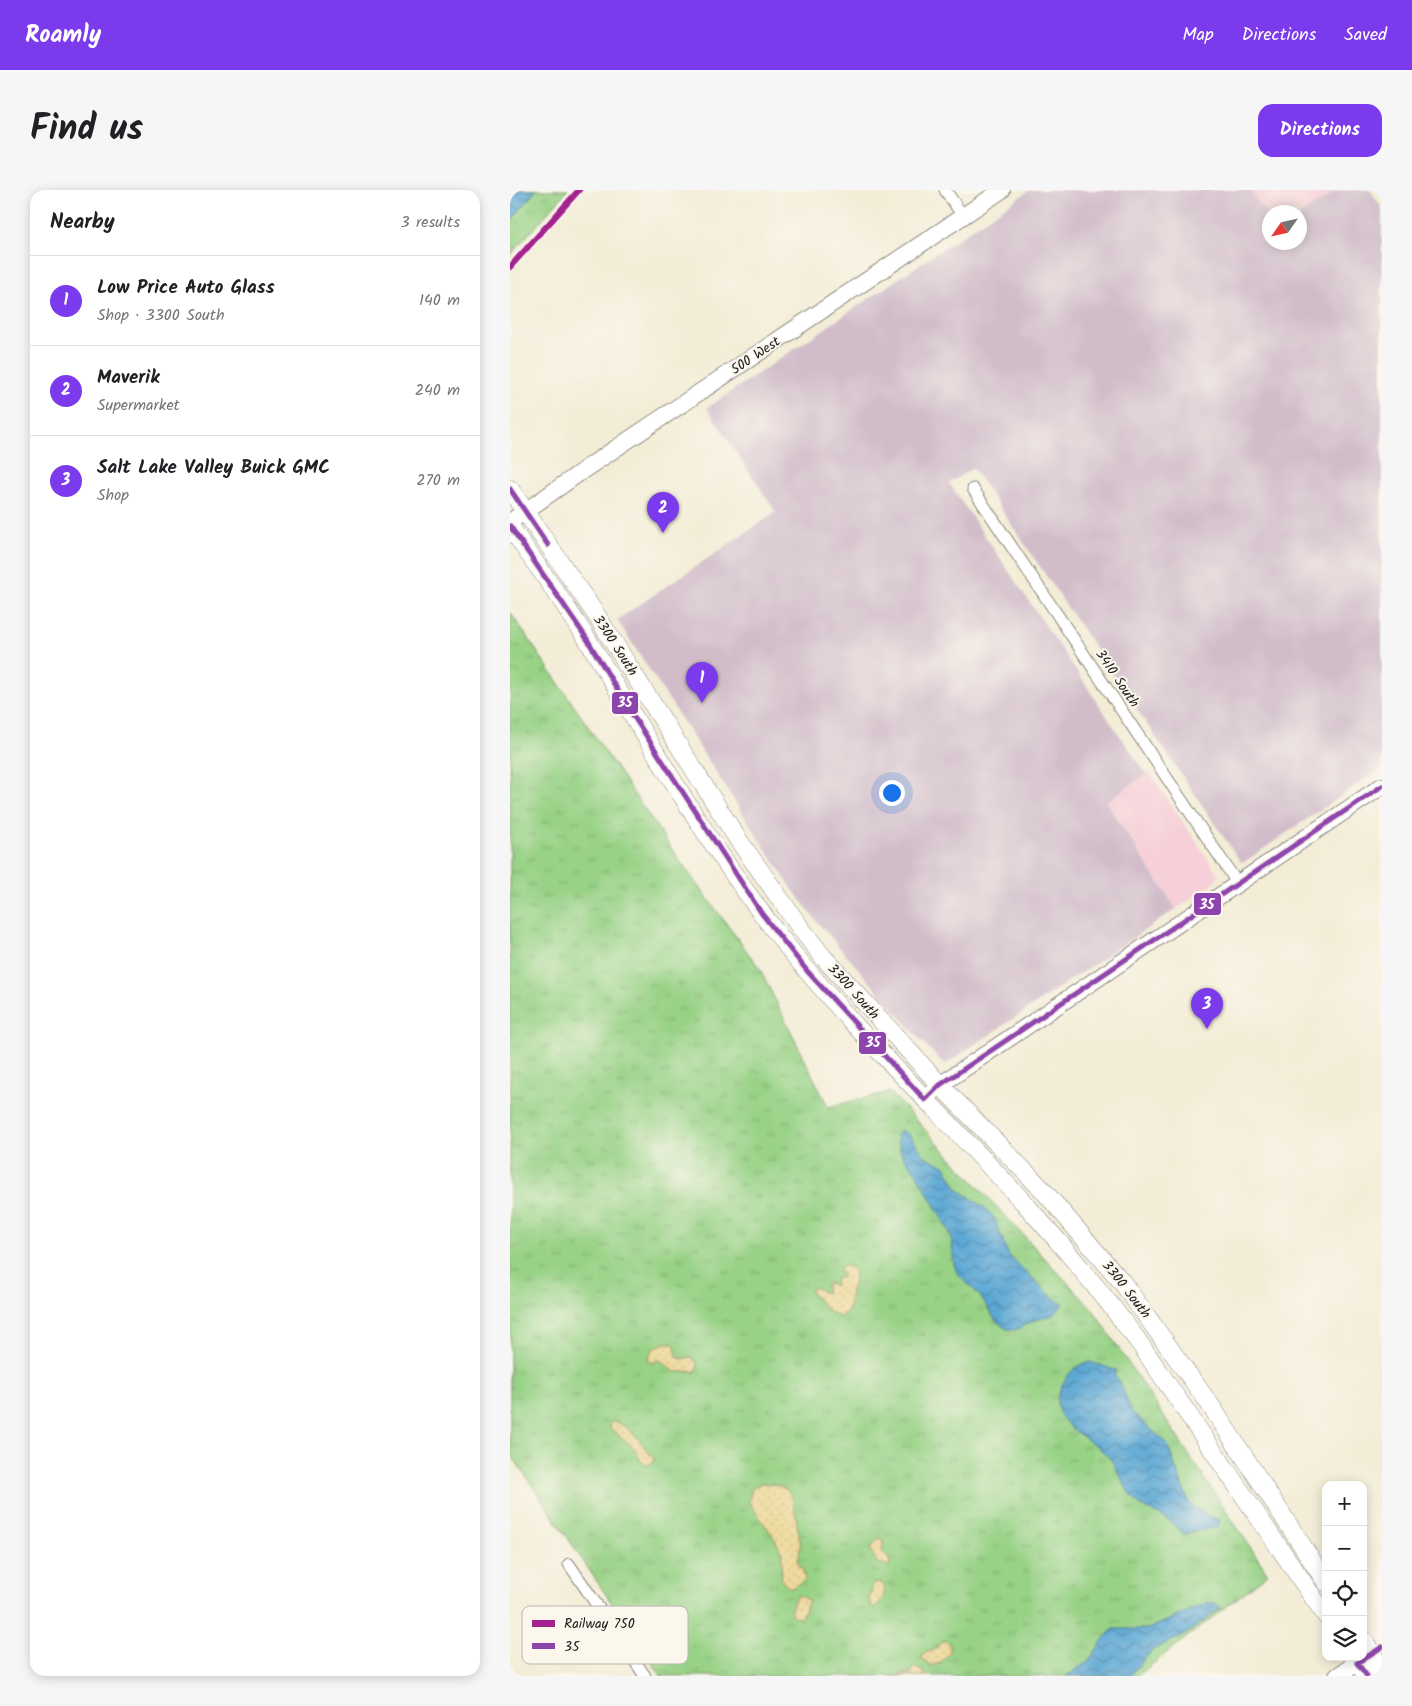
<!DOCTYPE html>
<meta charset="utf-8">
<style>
:root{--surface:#fff;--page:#f6f6f6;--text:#202124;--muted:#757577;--line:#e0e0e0;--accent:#7c3aed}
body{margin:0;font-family:Kalam,sans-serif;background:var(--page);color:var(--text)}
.controls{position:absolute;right:15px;bottom:15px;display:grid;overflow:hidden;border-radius:10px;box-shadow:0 2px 12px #0003}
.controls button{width:45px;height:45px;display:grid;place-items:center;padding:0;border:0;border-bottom:1px solid var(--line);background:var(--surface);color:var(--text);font:25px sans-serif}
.compass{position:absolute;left:752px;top:15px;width:45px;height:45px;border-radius:50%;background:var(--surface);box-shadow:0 2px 12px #0003;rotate:236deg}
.you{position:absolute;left:381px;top:602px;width:18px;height:18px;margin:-12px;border:4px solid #fff;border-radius:50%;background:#1a73e8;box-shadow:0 0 0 8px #1a73e833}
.badge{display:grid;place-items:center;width:32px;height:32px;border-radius:50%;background:var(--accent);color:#fff;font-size:16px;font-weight:700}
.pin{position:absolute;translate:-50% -41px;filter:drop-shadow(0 1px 2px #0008)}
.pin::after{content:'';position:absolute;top:26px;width:18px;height:15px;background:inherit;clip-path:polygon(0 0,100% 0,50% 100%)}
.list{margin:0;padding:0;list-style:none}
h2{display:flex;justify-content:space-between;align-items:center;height:65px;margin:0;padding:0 20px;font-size:21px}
h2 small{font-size:16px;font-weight:400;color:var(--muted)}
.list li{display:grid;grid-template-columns:32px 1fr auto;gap:15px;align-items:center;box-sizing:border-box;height:90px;padding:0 20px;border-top:1px solid var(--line)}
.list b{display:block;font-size:19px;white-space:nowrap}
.list p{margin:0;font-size:16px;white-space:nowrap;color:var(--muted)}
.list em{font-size:16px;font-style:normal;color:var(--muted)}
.icon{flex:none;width:28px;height:28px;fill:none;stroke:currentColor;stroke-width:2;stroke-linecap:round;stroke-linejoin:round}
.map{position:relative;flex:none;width:872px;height:1486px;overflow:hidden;border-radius:15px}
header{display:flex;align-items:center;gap:30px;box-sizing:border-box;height:70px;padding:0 25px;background:var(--accent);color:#fff}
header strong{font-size:24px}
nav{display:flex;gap:28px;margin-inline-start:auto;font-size:18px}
.intro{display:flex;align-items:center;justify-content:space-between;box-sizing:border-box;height:120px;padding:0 30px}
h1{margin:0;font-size:35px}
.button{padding:12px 22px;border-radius:15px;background:var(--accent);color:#fff;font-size:18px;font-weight:700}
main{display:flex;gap:30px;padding:0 30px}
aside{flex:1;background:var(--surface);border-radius:15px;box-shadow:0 2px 12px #0003}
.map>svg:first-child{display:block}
.built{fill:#f6cfd8}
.industrial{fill:#d1bdca}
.grass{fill:url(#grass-tufts);stroke:#5a7751}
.sand{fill:url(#sand-dots);stroke:#857b5d}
.water{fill:url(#water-waves);stroke:#3c6278}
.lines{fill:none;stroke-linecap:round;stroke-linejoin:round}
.street-casing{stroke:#88847a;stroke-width:13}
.secondary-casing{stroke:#88847a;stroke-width:18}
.primary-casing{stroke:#88847a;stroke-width:19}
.street{stroke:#fff;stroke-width:11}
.secondary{stroke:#fff;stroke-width:16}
.primary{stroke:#fff;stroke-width:18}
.bus-1-casing{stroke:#fbf7ec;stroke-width:9}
.bus-1{stroke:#8e44ad;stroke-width:5}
.rail-1-casing{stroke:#fbf7ec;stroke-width:10}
.rail-1{stroke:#a4228e;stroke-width:6}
.labels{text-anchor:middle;stroke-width:4;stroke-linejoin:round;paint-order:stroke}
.street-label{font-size:14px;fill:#1c1c1c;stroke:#fbf7ec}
.key{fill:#fbf7ec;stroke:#b8b5ae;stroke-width:1}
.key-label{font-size:14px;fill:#1c1c1c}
.line-badge{stroke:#fbf7ec;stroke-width:2}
.badge-label{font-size:14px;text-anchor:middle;font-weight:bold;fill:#fff}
</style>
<header>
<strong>Roamly</strong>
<nav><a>Map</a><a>Directions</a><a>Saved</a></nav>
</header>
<div class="intro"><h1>Find us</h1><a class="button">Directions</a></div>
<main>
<aside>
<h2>Nearby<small>3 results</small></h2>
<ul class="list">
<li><span class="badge">1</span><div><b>Low Price Auto Glass</b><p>Shop · 3300 South</p></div><em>140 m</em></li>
<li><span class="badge">2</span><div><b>Maverik</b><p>Supermarket</p></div><em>240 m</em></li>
<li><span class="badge">3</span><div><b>Salt Lake Valley Buick GMC</b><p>Shop</p></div><em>270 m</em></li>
</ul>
</aside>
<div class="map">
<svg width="872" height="1486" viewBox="0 0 872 1486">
<defs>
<pattern id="grass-tufts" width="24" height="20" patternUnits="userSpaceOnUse" patternTransform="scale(1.25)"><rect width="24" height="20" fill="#98d286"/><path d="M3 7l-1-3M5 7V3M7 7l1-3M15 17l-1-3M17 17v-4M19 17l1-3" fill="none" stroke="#82b473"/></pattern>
<pattern id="sand-dots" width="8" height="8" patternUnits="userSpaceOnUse" patternTransform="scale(1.25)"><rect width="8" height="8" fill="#eeda9e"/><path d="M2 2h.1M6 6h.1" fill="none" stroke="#ccba88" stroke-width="1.8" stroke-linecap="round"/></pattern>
<pattern id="water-waves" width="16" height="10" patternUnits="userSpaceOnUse" patternTransform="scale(1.25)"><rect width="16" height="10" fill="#5ba7d4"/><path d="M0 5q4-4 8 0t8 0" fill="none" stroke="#4a87ab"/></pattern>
</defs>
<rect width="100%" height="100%" fill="#fbf7ec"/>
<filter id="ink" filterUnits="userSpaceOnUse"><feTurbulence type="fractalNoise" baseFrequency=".02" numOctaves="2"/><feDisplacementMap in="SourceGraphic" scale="10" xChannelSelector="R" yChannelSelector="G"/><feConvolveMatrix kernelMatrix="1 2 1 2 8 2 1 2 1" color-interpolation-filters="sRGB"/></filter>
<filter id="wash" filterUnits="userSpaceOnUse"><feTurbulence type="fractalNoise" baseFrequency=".0096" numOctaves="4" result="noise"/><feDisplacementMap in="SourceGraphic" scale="20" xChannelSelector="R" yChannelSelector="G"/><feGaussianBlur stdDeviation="1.12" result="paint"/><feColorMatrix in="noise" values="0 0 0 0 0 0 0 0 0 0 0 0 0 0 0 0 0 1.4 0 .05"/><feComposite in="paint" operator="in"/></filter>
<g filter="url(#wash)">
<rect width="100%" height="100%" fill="#f3edd7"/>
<path class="built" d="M740,0H828L790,25L789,22H759V28Z
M639,582L708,684L704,693L666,719L596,612Z"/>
<path class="industrial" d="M520,0H740L759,28V52H789L790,25L828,0H860L872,18V578L734,672L730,671L463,278L439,293L636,584L596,612L666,719L436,874L431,871L405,844L304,728L276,690L107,430L266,322L197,218Z"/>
<path class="grass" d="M0,0H58L0,65Z
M0,422L167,667L250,779L318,917L380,902L584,1121L758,1384L627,1486H151L0,1263Z"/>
<path class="sand" d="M335,1075C351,1080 344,1089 341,1101C340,1107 340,1114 338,1121L330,1127L321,1123L301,1103V1099L305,1097L317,1104L315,1096L319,1093L324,1096L326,1094L325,1089L333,1087L329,1081L331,1077Z
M155,1153H162L165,1156L167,1166L171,1169L181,1167L186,1171L188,1177L186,1181L165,1182L150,1170L142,1173L138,1171L142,1159Z
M104,1231C126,1240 129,1253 144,1268L143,1273C128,1279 129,1262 122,1256C115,1250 107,1244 100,1238L101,1233Z
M251,1293C264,1294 277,1295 283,1309L291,1357L287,1370L290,1377L293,1379L295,1390L283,1398C264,1394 275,1375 271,1362C264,1343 249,1329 239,1312L242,1298Z
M369,1348L373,1350L372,1361L379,1368L380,1376L367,1373L360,1359Z
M364,1392L372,1393C379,1402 372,1410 365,1417L361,1416L359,1409Z
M289,1405L299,1411L290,1429L281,1424V1419L286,1406Z
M434,1450L440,1454V1463L430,1473L421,1476L412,1468C415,1460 420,1463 425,1459C429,1457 430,1452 434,1450Z
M404,1477L414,1482L415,1486H388L391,1484H400Z"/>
<path class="water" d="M0,0H26L0,32Z
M391,940L399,945L416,967L434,975L448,999L475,1018L484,1028L499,1066L548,1112L554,1113L545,1124L523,1131L506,1140L497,1139L486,1131L470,1106L447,1083L444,1074L441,1045L408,986L391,963L387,946Z
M580,1172L606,1180L604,1185L610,1191L621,1221L657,1254L679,1313L697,1326L710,1330L708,1337L674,1344C667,1338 661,1331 653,1327C643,1321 632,1319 624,1309C612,1296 609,1277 596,1264C575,1244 530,1230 554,1192C560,1181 567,1174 580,1172Z
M697,1413H706L711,1418L674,1445L642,1460L620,1486H556L578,1472L595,1447L603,1439H638Z"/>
</g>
<g filter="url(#ink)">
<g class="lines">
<defs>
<path id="street" d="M435,0L453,26
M463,299L728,694
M59,1374L135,1486"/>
<path id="secondary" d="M0,332L78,277L492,0
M415,910L430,895L872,596
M827,1486L859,1465"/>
<path id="primary" d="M0,299L87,426L227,648L292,740L314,768L430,895L532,999L612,1092L701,1216L816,1392
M0,336C26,375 54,412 79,452C140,553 203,664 277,756C350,848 437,928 516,1015C555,1058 593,1104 628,1151L816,1426
M853,1449L872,1480
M843,1467L857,1486"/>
</defs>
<use href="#street" class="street-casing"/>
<use href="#secondary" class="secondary-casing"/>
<use href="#primary" class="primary-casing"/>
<use href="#street" class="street"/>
<use href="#secondary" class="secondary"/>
<use href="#primary" class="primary"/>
<defs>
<path id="bus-1" d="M0,299L38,355
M0,336L77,449L122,524L252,724L298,782L415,910L430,895L872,596
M857,1486L847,1473L872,1457"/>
</defs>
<use href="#bus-1" class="bus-1-casing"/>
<use href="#bus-1" class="bus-1"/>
<defs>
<path id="rail-1" d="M0,77L69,0"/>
</defs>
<use href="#rail-1" class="rail-1-casing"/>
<use href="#rail-1" class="rail-1"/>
</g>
</g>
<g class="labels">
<g class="street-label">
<text transform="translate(245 165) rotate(-34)" y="5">500 West</text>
<text transform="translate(106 455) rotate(57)" y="5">3300 South</text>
<text transform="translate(608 488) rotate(56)" y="5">3410 South</text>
<text transform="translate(344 801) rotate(48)" y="5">3300 South</text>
<text transform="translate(617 1099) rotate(52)" y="5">3300 South</text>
</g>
</g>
<rect x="12" y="1416" width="166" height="58" rx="8" class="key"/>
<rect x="22" y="1430" width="23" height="7" fill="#a4228e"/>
<rect x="22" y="1453" width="23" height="6" fill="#8e44ad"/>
<g class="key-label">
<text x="54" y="1438">Railway 750</text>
<text x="54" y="1461">35</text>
</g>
<g class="line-badge">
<rect x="101" y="501" width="28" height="24" rx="5" fill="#8e44ad"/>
<rect x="683" y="702" width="29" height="24" rx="5" fill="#8e44ad"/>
<rect x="348" y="841" width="29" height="24" rx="5" fill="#8e44ad"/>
</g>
<g class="badge-label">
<text x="115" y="517">35</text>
<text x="697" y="719">35</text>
<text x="363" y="857">35</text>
</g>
</svg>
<div class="controls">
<button>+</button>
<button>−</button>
<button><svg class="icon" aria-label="locate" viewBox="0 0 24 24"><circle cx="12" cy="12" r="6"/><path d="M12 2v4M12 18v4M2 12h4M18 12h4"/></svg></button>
<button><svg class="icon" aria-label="layers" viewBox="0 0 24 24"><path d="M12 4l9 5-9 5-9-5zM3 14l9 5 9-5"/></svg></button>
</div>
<svg class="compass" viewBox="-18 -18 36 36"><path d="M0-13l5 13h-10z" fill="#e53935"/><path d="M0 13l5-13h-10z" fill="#757577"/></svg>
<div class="you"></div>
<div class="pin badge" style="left:192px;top:513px">1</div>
<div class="pin badge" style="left:153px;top:343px">2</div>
<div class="pin badge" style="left:697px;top:839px">3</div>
</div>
</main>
